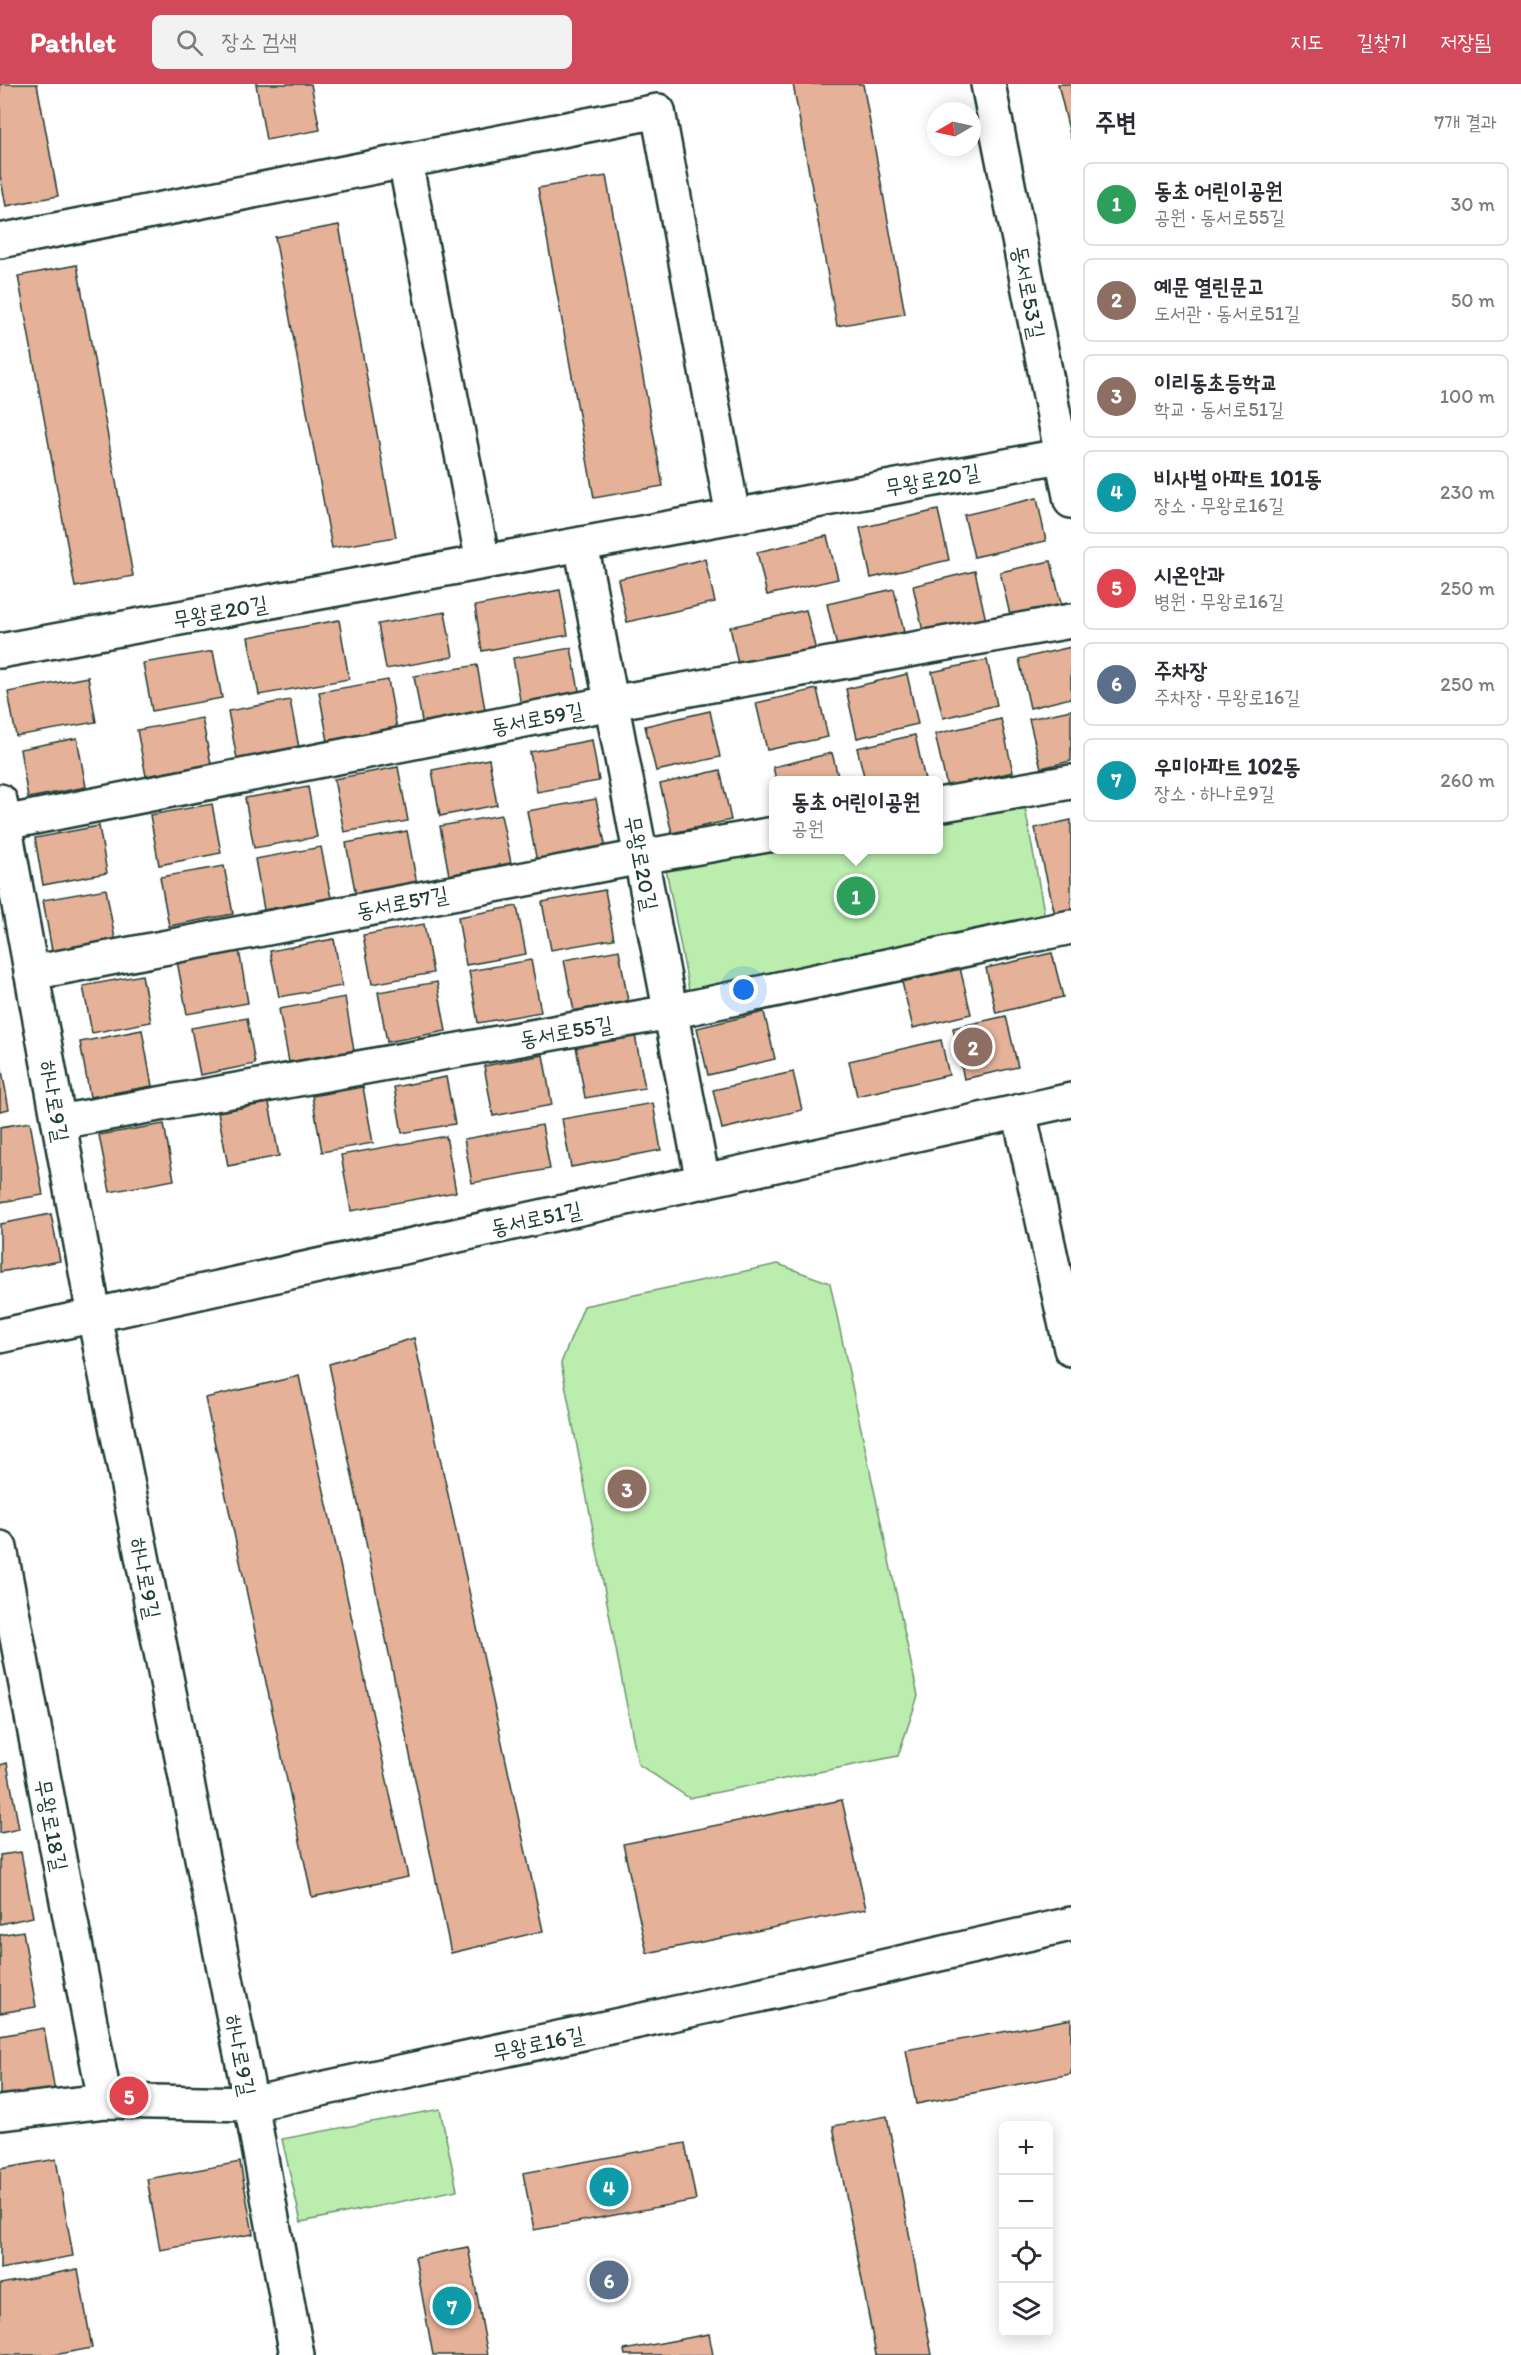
<!DOCTYPE html>
<html lang="ko">
<meta charset="utf-8">
<style>
:root{--surface:#fff;--page:#f2f2f3;--text:#2b2b33;--muted:#7c7c81;--line:#e1e1e2;--accent:#d1495b}
body{margin:0;font-family:Itim,"Poor Story",sans-serif;background:var(--page);color:var(--text)}
.controls{position:absolute;right:18px;bottom:18px;display:grid;overflow:hidden;border-radius:9px;box-shadow:0 3px 15px #0003}
.controls button{width:54px;height:54px;display:grid;place-items:center;padding:0;border:0;border-bottom:2px solid var(--line);background:var(--surface);color:var(--text);font:30px sans-serif}
.compass{position:absolute;left:927px;top:18px;width:54px;height:54px;border-radius:50%;background:var(--surface);box-shadow:0 3px 15px #0003;rotate:261deg}
.you{position:absolute;left:744px;top:906px;width:21px;height:21px;margin:-15px;border:4px solid #fff;border-radius:50%;background:#1a73e8;box-shadow:0 0 0 9px #1a73e833}
.badge{display:grid;place-items:center;width:39px;height:39px;border-radius:50%;background:var(--accent);color:#fff;font-size:20px;font-weight:700}
.pin{position:absolute;translate:-50% -50%;border:3px solid #fff;box-shadow:0 2px 6px #0006}
.popup{position:absolute;left:769px;top:692px;width:174px;height:78px;box-sizing:border-box;display:grid;place-content:center;border-radius:9px;background:var(--surface);filter:drop-shadow(0 2px 4px #0005);font-size:20px;white-space:nowrap;color:var(--muted)}
.popup b{font-size:22px;color:var(--text)}
.popup::after{content:'';position:absolute;left:50%;top:100%;margin-left:-12px;border:12px solid transparent;border-top-color:var(--surface)}
.list{margin:0;padding:0;list-style:none}
h2{display:flex;justify-content:space-between;align-items:center;height:78px;margin:0;padding:0 24px;font-size:26px}
h2 small{font-size:20px;font-weight:400;color:var(--muted)}
.list li{display:grid;grid-template-columns:39px 1fr auto;gap:18px;align-items:center;box-sizing:border-box;height:84px;margin:0 12px 12px;padding:0 12px;border:2px solid var(--line);border-radius:9px}
.list b{display:block;font-size:22px;white-space:nowrap}
.list p{margin:0;font-size:20px;white-space:nowrap;color:var(--muted)}
.list em{font-size:20px;font-style:normal;color:var(--muted)}
.icon{flex:none;width:33px;height:33px;fill:none;stroke:currentColor;stroke-width:2;stroke-linecap:round;stroke-linejoin:round}
.map{position:relative;flex:none;width:1071px;height:2271px;overflow:hidden}
header{display:flex;align-items:center;gap:36px;box-sizing:border-box;height:84px;padding:0 30px;background:var(--accent);color:#fff}
header strong{font-size:28px}
nav{display:flex;gap:33px;margin-inline-start:auto;font-size:21px}
.search{width:420px;height:54px;background:var(--page);display:flex;align-items:center;gap:15px;box-sizing:border-box;padding:0 21px;border-radius:9px;color:var(--muted);font-size:22px}
main{display:flex}
aside{flex:1;background:var(--surface)}
.map>svg:first-child{display:block}
.green{fill:#bbedae;stroke:#6d9571;stroke-width:1.5}
.building{fill:#e5b198;stroke:#1f3d34;stroke-width:1.5}
.lines{fill:none;stroke-linecap:round;stroke-linejoin:round}
.minor-casing{stroke:#1f3d34;stroke-width:38}
.minor{stroke:#fff;stroke-width:33}
.labels{text-anchor:middle;stroke-width:6;stroke-linejoin:round;paint-order:stroke}
.street-label{font-size:22px;fill:#1f3d34;stroke:#fff}
</style>
<header>
<strong>Pathlet</strong>
<div class="search"><svg class="icon" aria-label="search" viewBox="0 0 24 24"><circle cx="10" cy="10" r="6"/><path d="M15 15l6 6"/></svg>장소 검색</div>
<nav><a>지도</a><a>길찾기</a><a>저장됨</a></nav>
</header>
<main>
<div class="map">
<svg width="1071" height="2271" viewBox="0 0 1071 2271">
<rect width="100%" height="100%" fill="#fff"/>
<filter id="ink" filterUnits="userSpaceOnUse"><feTurbulence type="fractalNoise" baseFrequency=".0167" numOctaves="2"/><feDisplacementMap in="SourceGraphic" scale="12" xChannelSelector="R" yChannelSelector="G"/><feConvolveMatrix kernelMatrix="1 2 1 2 8 2 1 2 1" color-interpolation-filters="sRGB"/></filter>
<g filter="url(#ink)">
<path class="green" d="M1024,718L1046,839L689,906L666,785L774,766H938L939,734Z
M778,1180L830,1199L918,1612L898,1672L689,1714L638,1680L561,1279L584,1222Z
M440,2025L457,2106L301,2138L282,2055Z"/>
<path class="building" d="M0,0H37L58,112L6,122L0,91Z
M256,0H311L320,46L266,56Z
M793,0H863L905,230L837,242Z
M1058,0H1071V55Z
M606,92L663,402L594,414L538,104Z
M339,141L396,453L332,464L275,153Z
M77,181L133,492L75,503L18,192Z
M1037,414L1046,457L974,473L964,431Z
M938,426L949,476L871,494L860,444Z
M827,452L838,495L767,511L757,468Z
M705,475L715,518L627,538L618,495Z
M1051,477L1062,524L1011,535L1000,488Z
M975,487L986,537L924,552L913,502Z
M894,505L904,548L837,563L827,520Z
M560,506L568,551L482,567L475,522Z
M806,526L816,567L739,585L730,543Z
M445,528L453,573L386,585L378,540Z
M339,536L349,595L259,611L248,553Z
M1071,563V614L1030,624L1019,575Z
M571,564L580,612L521,622L513,574Z
M213,567L222,614L152,627L143,579Z
M987,576L997,621L943,634L932,588Z
M477,581L486,631L423,643L414,592Z
M907,590L918,640L857,654L846,605Z
M88,593L96,638L16,652L8,608Z
M388,596L398,650L329,663L319,608Z
M817,605L828,653L767,666L756,619Z
M290,616L300,669L238,680L228,627Z
M1071,626V677L1041,684L1029,635Z
M710,627L720,673L656,687L645,642Z
M202,634L211,680L146,692L137,646Z
M1001,635L1013,688L947,703L935,650Z
M915,651L925,696H865L857,664Z
M77,654L86,703L28,714L20,665Z
M592,656L599,697L537,708L530,668Z
M832,669L839,696H776L773,683Z
M489,675L497,721L440,732L432,686Z
M398,683L408,737L344,748L334,695Z
M720,686L731,736L672,749L660,700Z
M308,703L317,753L254,764L245,714Z
M596,715L606,765L537,778L527,727Z
M212,720L221,769L159,781L150,731Z
M501,731L511,779L449,791L440,742Z
M1071,736V831L1056,835L1035,744Z
M99,742L107,789L43,801L35,754Z
M407,747L417,800L356,812L346,759Z
M321,763L331,814L264,826L255,775Z
M224,782L233,830L169,842L160,793Z
M106,805L115,855L52,867L43,816Z
M605,806L614,855L551,866L542,818Z
M517,822L526,870L466,881L458,833Z
M424,840L433,889L372,900L363,851Z
M334,855L342,902L279,913L270,867Z
M239,866L248,919L187,930L177,877Z
M619,866L628,917L574,927L564,876Z
M1052,869L1063,913L996,929L986,884Z
M531,876L541,928L478,939L469,887Z
M960,884L971,930L913,944L902,898Z
M142,891L151,938L92,949L83,902Z
M437,898L446,947L387,958L378,908Z
M345,913L354,967L289,978L279,925Z
M764,928L775,975L708,991L697,944Z
M1006,932L1018,983L964,995L953,944Z
M247,934L255,980L200,991L191,944Z
M142,946L152,1002L90,1013L80,958Z
M635,951L645,1004L585,1014L576,962Z
M941,956L949,991L857,1012L849,977Z
M543,971L552,1021L493,1032L484,982Z
M0,976L9,1025L0,1027Z
M793,988L802,1026L722,1045L713,1006Z
M446,993L455,1040L402,1049L394,1003Z
M363,1003L373,1059L322,1068L312,1012Z
M269,1019L279,1072L228,1082L218,1028Z
M653,1019L661,1066L571,1083L562,1035Z
M30,1038L43,1111L0,1118V1043Z
M164,1040L174,1096L110,1108L99,1051Z
M542,1041L550,1085L472,1099L464,1055Z
M446,1052L456,1108L351,1127L341,1071Z
M51,1130L60,1177L0,1188V1140Z
M414,1254L543,1847L451,1869L329,1280Z
M299,1292L408,1793L312,1813L205,1314Z
M7,1679L19,1745L0,1749V1681Z
M842,1716L866,1825L647,1869L623,1760Z
M21,1768L33,1833L0,1840V1771Z
M23,1847L36,1923L0,1929V1851Z
M1071,1935V1990L916,2020L906,1966Z
M44,1944L57,2019L0,2029V1952Z
M887,2032L932,2271H876L833,2042Z
M685,2059L696,2116L534,2146L523,2089Z
M56,2075L73,2172L0,2185V2085Z
M240,2078L253,2150L160,2166L147,2095Z
M468,2163L488,2271H433L415,2173Z
M78,2185L92,2264L54,2271H0V2200Z
M709,2250L713,2271H625L624,2266Z"/>
<g class="lines">
<defs>
<path id="minor" d="M988,0L1071,417
M405,77L483,478
M0,157L658,27L733,432
M581,460L703,1098
M0,567L1071,370
M0,717L94,1231L251,2020L297,2271
M938,721L1071,698
M4,739L611,619L1071,537
M31,889L641,773L774,750
M1019,1027L1071,1265
M59,1038L670,928L1071,843
M0,1252L1071,1016
M0,1464L105,2017
M0,2029L105,2017L251,2020L746,1914L1071,1840"/>
</defs>
<use href="#minor" class="minor-casing"/>
<use href="#minor" class="minor"/>
</g>
</g>
<g class="labels">
<g class="street-label">
<text transform="translate(1029 208) rotate(79)" y="8">동서로53길</text>
<text transform="translate(932 395) rotate(-10)" y="8">무왕로20길</text>
<text transform="translate(220 527) rotate(-10)" y="8">무왕로20길</text>
<text transform="translate(537 634) rotate(-11)" y="8">동서로59길</text>
<text transform="translate(642 779) rotate(79)" y="8">무왕로20길</text>
<text transform="translate(402 818) rotate(-11)" y="8">동서로57길</text>
<text transform="translate(566 947) rotate(-10)" y="8">동서로55길</text>
<text transform="translate(55 1017) rotate(80)" y="8">하나로9길</text>
<text transform="translate(536 1134) rotate(-12)" y="8">동서로51길</text>
<text transform="translate(146 1494) rotate(79)" y="8">하나로9길</text>
<text transform="translate(52 1741) rotate(79)" y="8">무왕로18길</text>
<text transform="translate(538 1959) rotate(-12)" y="8">무왕로16길</text>
<text transform="translate(241 1971) rotate(79)" y="8">하나로9길</text>
</g>
</g>
</svg>
<div class="controls">
<button>+</button>
<button>−</button>
<button><svg class="icon" aria-label="locate" viewBox="0 0 24 24"><circle cx="12" cy="12" r="6"/><path d="M12 2v4M12 18v4M2 12h4M18 12h4"/></svg></button>
<button><svg class="icon" aria-label="layers" viewBox="0 0 24 24"><path d="M12 4l9 5-9 5-9-5zM3 14l9 5 9-5"/></svg></button>
</div>
<svg class="compass" viewBox="-18 -18 36 36"><path d="M0-13l5 13h-10z" fill="#e53935"/><path d="M0 13l5-13h-10z" fill="#7c7c81"/></svg>
<div class="you"></div>
<div class="pin badge" style="left:856px;top:812px;background:#2e9e5b">1</div>
<div class="popup"><b>동초 어린이공원</b>공원</div>
<div class="pin badge" style="left:973px;top:963px;background:#8d6e63">2</div>
<div class="pin badge" style="left:627px;top:1405px;background:#8d6e63">3</div>
<div class="pin badge" style="left:609px;top:2103px;background:#0f9aa8">4</div>
<div class="pin badge" style="left:129px;top:2012px;background:#e0444e">5</div>
<div class="pin badge" style="left:609px;top:2196px;background:#5c6f8a">6</div>
<div class="pin badge" style="left:452px;top:2222px;background:#0f9aa8">7</div>
</div>
<aside>
<h2>주변<small>7개 결과</small></h2>
<ul class="list">
<li><span class="badge" style="background:#2e9e5b">1</span><div><b>동초 어린이공원</b><p>공원 · 동서로55길</p></div><em>30 m</em></li>
<li><span class="badge" style="background:#8d6e63">2</span><div><b>예문 열린문고</b><p>도서관 · 동서로51길</p></div><em>50 m</em></li>
<li><span class="badge" style="background:#8d6e63">3</span><div><b>이리동초등학교</b><p>학교 · 동서로51길</p></div><em>100 m</em></li>
<li><span class="badge" style="background:#0f9aa8">4</span><div><b>비사벌 아파트 101동</b><p>장소 · 무왕로16길</p></div><em>230 m</em></li>
<li><span class="badge" style="background:#e0444e">5</span><div><b>시온안과</b><p>병원 · 무왕로16길</p></div><em>250 m</em></li>
<li><span class="badge" style="background:#5c6f8a">6</span><div><b>주차장</b><p>주차장 · 무왕로16길</p></div><em>250 m</em></li>
<li><span class="badge" style="background:#0f9aa8">7</span><div><b>우미아파트 102동</b><p>장소 · 하나로9길</p></div><em>260 m</em></li>
</ul>
</aside>
</main>
